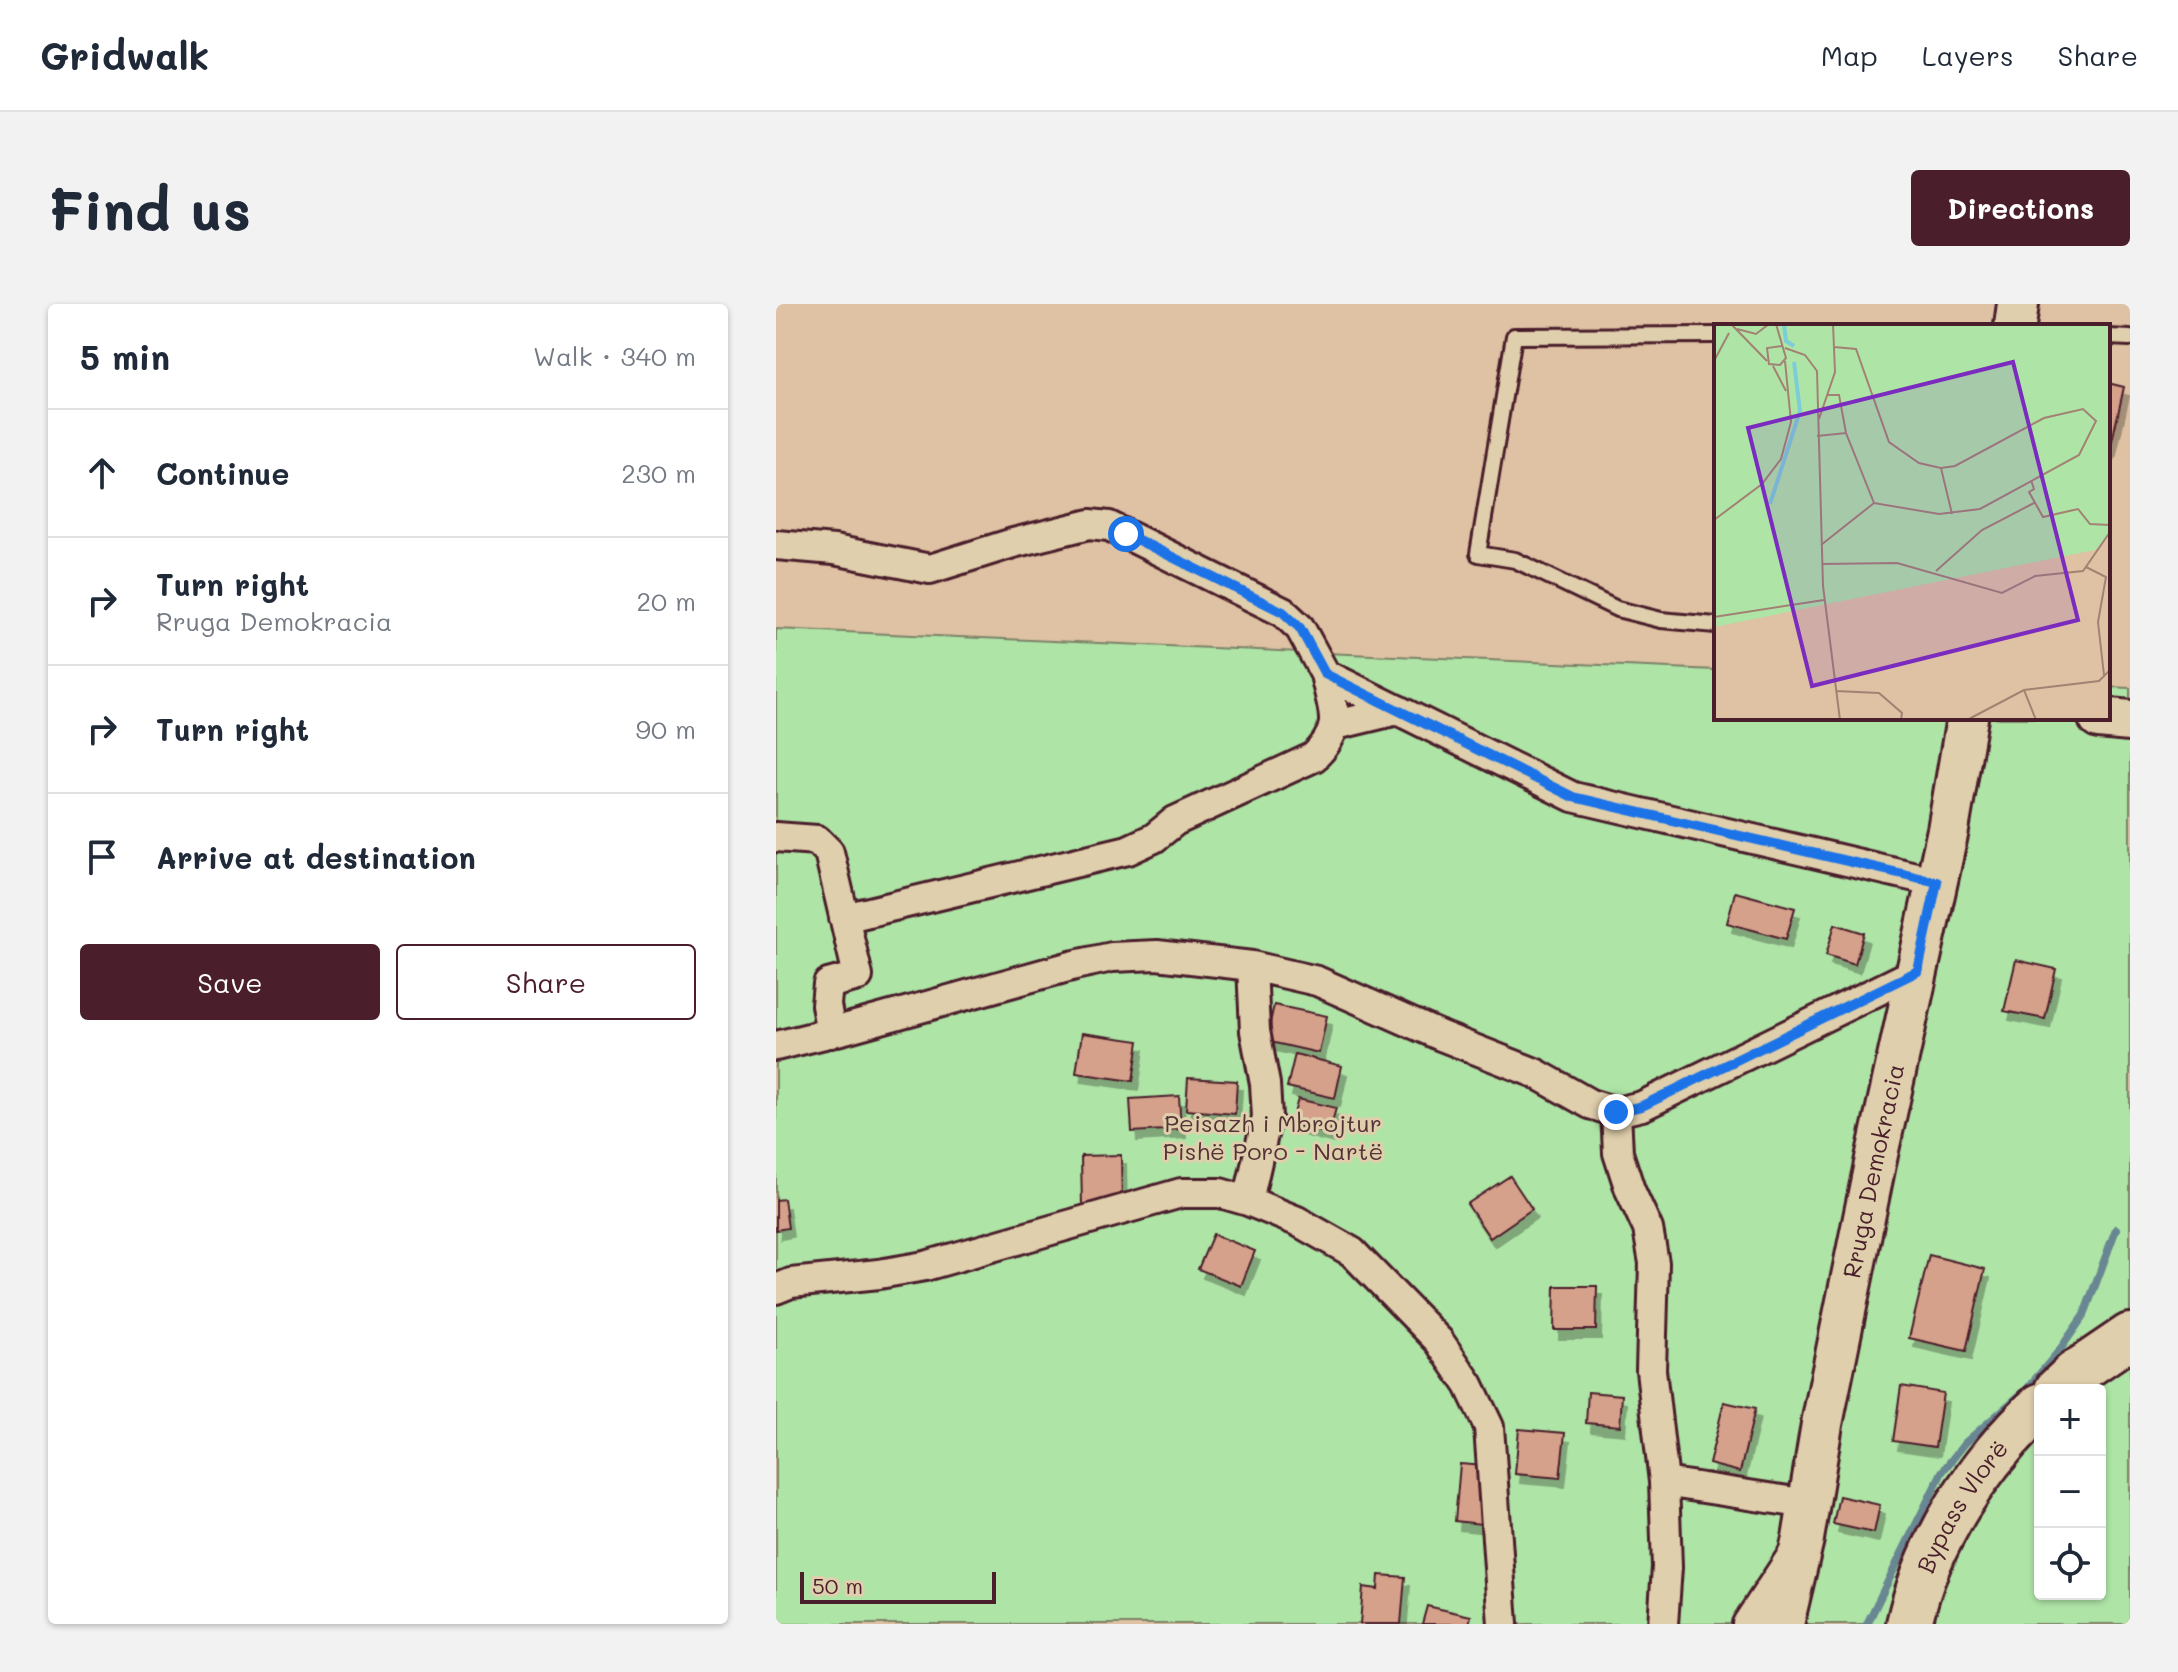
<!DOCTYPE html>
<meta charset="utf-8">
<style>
:root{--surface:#fff;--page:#f2f2f3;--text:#1f2937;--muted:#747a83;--line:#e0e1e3;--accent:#4a1f2b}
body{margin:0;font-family:Mali,sans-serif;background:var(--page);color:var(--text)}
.controls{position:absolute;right:24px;bottom:24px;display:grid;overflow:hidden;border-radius:8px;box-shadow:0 2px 6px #0004}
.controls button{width:72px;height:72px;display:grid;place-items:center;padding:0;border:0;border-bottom:2px solid var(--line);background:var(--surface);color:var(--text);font:40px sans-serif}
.scale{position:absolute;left:24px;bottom:20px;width:196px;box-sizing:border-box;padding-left:8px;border:4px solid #4a1f2b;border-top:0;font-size:22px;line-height:28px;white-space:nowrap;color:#4a1f2b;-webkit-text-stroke:6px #e0cfac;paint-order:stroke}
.stop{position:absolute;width:24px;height:24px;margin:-18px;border:6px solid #1a73e8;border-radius:50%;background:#fff}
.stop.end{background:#1a73e8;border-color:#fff;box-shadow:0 2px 8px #0008}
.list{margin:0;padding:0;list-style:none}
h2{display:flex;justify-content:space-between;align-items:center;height:104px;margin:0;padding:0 32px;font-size:34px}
h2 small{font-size:26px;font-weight:400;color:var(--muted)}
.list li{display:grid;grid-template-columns:52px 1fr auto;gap:24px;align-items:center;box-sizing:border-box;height:128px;padding:0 32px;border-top:2px solid var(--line)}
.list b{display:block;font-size:30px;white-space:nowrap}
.list p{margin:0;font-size:26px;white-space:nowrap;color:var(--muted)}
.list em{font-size:26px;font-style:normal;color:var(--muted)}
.actions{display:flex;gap:16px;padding:24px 32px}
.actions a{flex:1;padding:18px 0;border:2px solid var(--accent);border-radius:8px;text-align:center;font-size:28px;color:var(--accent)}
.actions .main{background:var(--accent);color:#fff}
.icon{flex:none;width:44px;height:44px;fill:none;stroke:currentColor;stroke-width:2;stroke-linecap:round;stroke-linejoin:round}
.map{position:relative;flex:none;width:1354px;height:1320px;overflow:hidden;border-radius:8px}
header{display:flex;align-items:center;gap:48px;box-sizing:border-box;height:112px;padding:0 40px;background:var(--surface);border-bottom:2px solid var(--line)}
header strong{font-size:38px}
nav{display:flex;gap:44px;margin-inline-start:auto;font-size:28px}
.intro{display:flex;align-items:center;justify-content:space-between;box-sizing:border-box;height:192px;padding:0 48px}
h1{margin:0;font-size:56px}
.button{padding:20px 36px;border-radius:8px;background:var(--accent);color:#fff;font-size:28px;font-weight:700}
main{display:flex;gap:48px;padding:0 48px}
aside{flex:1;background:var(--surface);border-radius:8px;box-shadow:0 2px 6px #0004}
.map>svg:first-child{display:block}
.green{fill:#aee4a6;stroke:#7c8268;stroke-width:2;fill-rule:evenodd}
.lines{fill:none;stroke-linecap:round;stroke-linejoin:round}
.stream{stroke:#688792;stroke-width:8}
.building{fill:#d5a18b;stroke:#4a1f2b;stroke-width:2;filter:url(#shadow)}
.service-casing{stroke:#4a1f2b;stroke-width:20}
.minor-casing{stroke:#4a1f2b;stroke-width:34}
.secondary-casing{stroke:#4a1f2b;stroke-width:46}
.primary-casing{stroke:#4a1f2b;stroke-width:50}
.service{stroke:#e0cfac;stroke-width:14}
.minor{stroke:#e0cfac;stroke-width:28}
.secondary{stroke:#e0cfac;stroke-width:40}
.primary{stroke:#e0cfac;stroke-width:44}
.route{stroke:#1a73e8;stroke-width:10}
.labels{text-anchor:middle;stroke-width:6;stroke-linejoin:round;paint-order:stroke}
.park-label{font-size:24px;fill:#543337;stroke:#e0cfac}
.street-label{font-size:24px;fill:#4a1f2b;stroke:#e0cfac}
.inset-river{fill:none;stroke:#7ccdd7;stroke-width:4}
.inset-road{fill:none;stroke:#a38173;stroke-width:2}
.view{fill:#7b2cbf;fill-opacity:0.15;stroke:#7b2cbf;stroke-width:4}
.inset-edge{fill:none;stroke:#4a1f2b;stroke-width:4}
</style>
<header>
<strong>Gridwalk</strong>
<nav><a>Map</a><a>Layers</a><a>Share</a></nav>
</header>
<div class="intro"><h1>Find us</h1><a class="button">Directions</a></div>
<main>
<aside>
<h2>5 min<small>Walk · 340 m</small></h2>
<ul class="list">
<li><svg class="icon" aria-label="ahead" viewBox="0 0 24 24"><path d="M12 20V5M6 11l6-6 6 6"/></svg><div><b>Continue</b></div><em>230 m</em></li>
<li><svg class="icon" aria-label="right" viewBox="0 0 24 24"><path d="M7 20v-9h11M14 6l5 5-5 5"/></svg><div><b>Turn right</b><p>Rruga Demokracia</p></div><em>20 m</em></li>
<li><svg class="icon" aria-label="right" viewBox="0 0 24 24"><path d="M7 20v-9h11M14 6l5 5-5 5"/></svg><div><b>Turn right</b></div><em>90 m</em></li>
<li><svg class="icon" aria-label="arrive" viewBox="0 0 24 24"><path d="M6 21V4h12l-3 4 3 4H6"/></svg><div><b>Arrive at destination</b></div></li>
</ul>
<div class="actions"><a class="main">Save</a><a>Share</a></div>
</aside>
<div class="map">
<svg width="1354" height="1320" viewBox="0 0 1354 1320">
<defs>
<filter id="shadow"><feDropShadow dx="5" dy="9" stdDeviation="0" flood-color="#0004"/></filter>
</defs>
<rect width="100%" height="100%" fill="#dec2a3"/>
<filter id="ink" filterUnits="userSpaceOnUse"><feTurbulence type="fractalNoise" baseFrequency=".0125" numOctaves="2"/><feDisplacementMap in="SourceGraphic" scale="16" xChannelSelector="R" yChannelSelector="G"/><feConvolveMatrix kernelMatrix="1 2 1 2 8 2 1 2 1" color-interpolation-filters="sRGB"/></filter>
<g filter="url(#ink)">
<path class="green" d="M0,325L940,366V414H1332V383L1354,384V1320H0ZM1264,1086H1324V1290H1264Z"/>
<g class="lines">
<path class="stream" d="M1091,1320L1166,1168L1189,1139L1251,1085L1283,1047L1308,1011L1340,925"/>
</g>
<path class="building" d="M1332,79L1348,83L1334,146L1332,145Z
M959,588L1019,604L1010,635L951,619Z
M1059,620L1088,629L1079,660L1050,651Z
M1240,656L1280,665L1269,715L1228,707Z
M498,701L551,712L543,749L490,737Z
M306,729L363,737L357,777L300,769Z
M519,750L566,762L559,794L511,783Z
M412,774L461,777L459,810L410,806Z
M403,792L405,825L356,828L354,795Z
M522,795L560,804L553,830L515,820Z
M345,851L346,901L306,902L305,852Z
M734,872L756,905L714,934L691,900Z
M8,895L12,924L0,926V896Z
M437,930L479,947L465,982L422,965Z
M1153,951L1209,965L1190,1047L1133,1034Z
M779,982H821L820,1026H778Z
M1125,1082L1167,1089L1159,1143L1117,1137Z
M812,1088L846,1091L844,1122L810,1119Z
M948,1098L979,1105L964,1168L933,1160Z
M743,1125L789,1129L784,1174L739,1170Z
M684,1160L709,1162L705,1220L679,1217Z
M1063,1192L1104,1201L1098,1229L1057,1220Z
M603,1271L629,1273L625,1320H584L587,1283L602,1285Z
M651,1302L695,1312L693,1320H646Z"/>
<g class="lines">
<defs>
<path id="service" d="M940,31L738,32L702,250L739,256L841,305L885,316L940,321
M1332,33L1354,34"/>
<path id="minor" d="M0,241L58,246L154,265L237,239L314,220L333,222L507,308L524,324L549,370L797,493L1161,578
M560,421L622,406
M0,533L41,536L53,548L82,672L52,680L50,701L55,729
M68,614L352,546L378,534L399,517L538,453C569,422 557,409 549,370
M476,662L479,727L489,780L491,813L472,897L521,917L576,948L663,1037L693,1081L713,1123L727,1320
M0,742L65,726L299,661L336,653L381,651L476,662L541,677L665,732L759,769L814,800L840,808L866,802L1142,667
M840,808L842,849L854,886L872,925L878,959L875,1066L888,1178L1032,1200
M0,985L15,979L103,970L149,962L405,889H444L472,897
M887,1320L891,1263L888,1178
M971,1320L1015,1253"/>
<g id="secondary">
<path d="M1239,22L1242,0"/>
<path d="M1323,414L1354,417"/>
<path id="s1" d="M1007,1320L1027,1235L1046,1120L1100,855L1172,526L1191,414"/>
</g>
<g id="primary">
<path d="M1281,1086L1298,1070L1354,1032"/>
<path id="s2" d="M1133,1320C1152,1236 1202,1160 1264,1102"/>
</g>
</defs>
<use href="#service" class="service-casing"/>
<use href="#minor" class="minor-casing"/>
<use href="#secondary" class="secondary-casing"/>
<use href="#primary" class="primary-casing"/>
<use href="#service" class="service"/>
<use href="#minor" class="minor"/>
<use href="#secondary" class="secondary"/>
<use href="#primary" class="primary"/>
</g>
</g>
<g class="lines" filter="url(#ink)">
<path class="route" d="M350,230L507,308L524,324L549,370L797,493L1161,578L1142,667L866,802L840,808"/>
</g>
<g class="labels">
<g class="park-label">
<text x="497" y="828">Peisazh i Mbrojtur<tspan x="497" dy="28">Pishë Poro - Nartë</tspan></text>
</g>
<g class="street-label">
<text dy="8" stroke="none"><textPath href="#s1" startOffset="462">Rruga Demokracia</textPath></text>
<text dy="8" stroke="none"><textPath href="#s2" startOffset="130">Bypass Vlorë</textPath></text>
</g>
</g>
<g transform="translate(938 20)">
<rect width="396" height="396" fill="#dec2a3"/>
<path d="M0,0H396V212L381,226L0,303Z" fill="#aee4a6"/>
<path class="inset-river" d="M70,0L72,17L80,22M56,180L86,87L80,38"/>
<path class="inset-road" d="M17,0L53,37M62,0L72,34L66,41L55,40L53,24L68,22M23,5L42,10L55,0M120,23L142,25L175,118L205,139L227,144L238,190M71,24L91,31L103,47L109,262L126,396M0,37L15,9M59,42L72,67M114,71H125L132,109M105,95L121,48L119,0M103,112L132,109L160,179M317,156L320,165L315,168L329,193L364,185L376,200L396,201M0,196L48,160L67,135L77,98L71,37M107,221L160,179L225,190L266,185L365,131L382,97L369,85L330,94L241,142L227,144M108,240L183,239L288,269L321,252L369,247L396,208M372,243L392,253L384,298L390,351M222,247L268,206L320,179M0,293L110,276M310,366L322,396M122,367L165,369L188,389L187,396M253,396L310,366L385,357L396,346"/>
<path class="view" d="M299,38L364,296L98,362L34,104Z"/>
<rect width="396" height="396" class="inset-edge"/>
</g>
</svg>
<div class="controls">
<button>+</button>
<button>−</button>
<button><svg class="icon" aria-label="locate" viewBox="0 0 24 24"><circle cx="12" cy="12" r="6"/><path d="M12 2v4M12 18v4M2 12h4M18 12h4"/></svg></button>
</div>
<div class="scale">50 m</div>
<div class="stop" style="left:350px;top:230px"></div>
<div class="stop end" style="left:840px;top:808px"></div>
</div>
</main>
